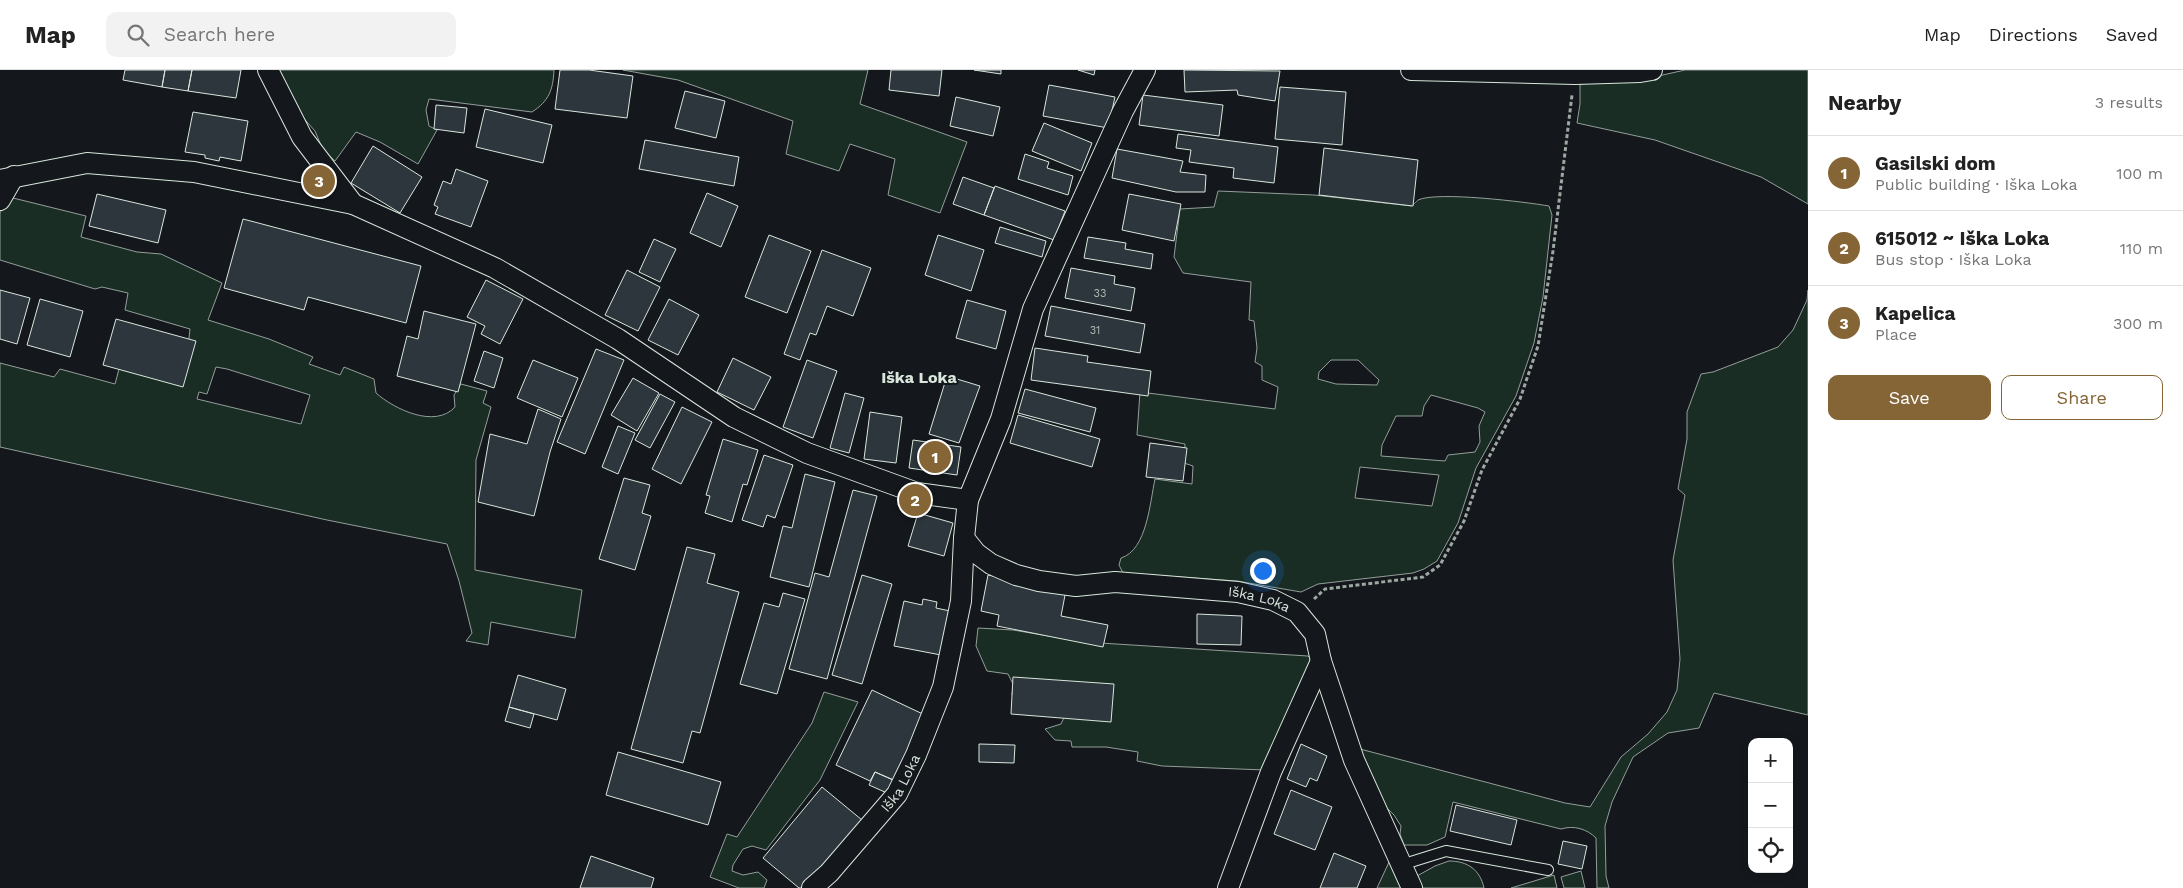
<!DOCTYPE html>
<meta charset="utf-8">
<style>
:root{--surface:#fff;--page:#f2f2f2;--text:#222;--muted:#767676;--line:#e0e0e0;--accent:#856535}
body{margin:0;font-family:"Work Sans",sans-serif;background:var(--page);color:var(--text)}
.controls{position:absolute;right:15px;bottom:15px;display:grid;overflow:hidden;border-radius:10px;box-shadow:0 2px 8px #0003}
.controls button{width:45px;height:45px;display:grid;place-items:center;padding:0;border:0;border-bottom:1px solid var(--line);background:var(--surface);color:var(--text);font:25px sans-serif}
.you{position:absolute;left:1262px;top:500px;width:18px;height:18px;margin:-12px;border:4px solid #fff;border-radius:50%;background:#1a73e8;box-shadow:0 0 0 8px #1a73e833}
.badge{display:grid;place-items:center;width:32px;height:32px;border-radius:50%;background:var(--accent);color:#fff;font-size:16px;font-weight:700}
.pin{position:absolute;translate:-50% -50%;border:2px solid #fff;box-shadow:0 1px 5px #0006}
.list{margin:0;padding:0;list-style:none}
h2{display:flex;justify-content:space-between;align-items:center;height:65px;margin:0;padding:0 20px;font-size:21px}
h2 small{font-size:16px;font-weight:400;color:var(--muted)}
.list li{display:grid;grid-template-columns:32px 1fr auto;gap:15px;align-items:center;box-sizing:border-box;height:75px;padding:0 20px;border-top:1px solid var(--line)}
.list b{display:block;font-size:19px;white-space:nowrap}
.list p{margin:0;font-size:16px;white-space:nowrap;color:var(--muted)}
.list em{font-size:16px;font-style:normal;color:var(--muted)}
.actions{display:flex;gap:10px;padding:15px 20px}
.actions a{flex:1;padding:11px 0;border:1px solid var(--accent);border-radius:10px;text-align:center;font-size:18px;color:var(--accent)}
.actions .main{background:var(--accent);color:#fff}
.icon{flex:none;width:28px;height:28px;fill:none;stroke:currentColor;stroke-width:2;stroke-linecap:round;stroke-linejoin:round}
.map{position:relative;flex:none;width:1808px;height:818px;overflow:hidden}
header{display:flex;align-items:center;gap:30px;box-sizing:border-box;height:70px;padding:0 25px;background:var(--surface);border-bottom:1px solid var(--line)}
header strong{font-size:24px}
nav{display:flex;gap:28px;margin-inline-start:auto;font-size:18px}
.search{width:350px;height:45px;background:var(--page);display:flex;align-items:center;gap:12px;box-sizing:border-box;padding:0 18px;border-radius:10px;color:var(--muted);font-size:19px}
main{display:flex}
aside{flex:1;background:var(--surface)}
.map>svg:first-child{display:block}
.green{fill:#1a2d24;stroke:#939e99;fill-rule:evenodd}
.building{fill:#2c363c;stroke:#d8e6dc}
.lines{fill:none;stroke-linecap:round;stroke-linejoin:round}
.lane-casing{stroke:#d8e6dc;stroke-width:12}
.street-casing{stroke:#d8e6dc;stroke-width:22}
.path{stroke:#9da8a2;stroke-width:3;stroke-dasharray:4 2.5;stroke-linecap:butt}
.lane{stroke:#14181c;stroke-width:10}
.street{stroke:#14181c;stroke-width:20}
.labels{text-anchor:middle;stroke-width:4;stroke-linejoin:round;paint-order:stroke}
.number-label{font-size:11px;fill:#adbab4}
.street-label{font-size:14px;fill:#d8e6dc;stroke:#14181c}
.quarter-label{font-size:16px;font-weight:bold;fill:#d8e6dc;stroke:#14181c}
</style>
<header>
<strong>Map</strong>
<div class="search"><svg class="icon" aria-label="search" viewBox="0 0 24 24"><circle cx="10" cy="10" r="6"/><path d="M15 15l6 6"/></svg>Search here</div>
<nav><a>Map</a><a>Directions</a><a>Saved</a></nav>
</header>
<main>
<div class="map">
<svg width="1808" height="818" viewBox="0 0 1808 818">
<rect width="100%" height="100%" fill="#14181c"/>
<path class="green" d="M277,0H554C553,20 549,31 532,42L429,29L426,40L429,56L437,60L418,94L380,72L356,62L335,91L323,80L315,61L299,43Z
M623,0H868L860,34L967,72L940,143L888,125L895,89L850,74L839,101L786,84L793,51L678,10Z
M1685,0H1808V134L1761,107L1655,70L1577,53L1580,34V14L1645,9Z
M1218,121L1314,125L1412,136C1413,135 1418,130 1418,130C1437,121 1526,132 1549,136L1552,145L1543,227L1534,273L1516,326L1476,398L1458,453L1437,491L1424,499L1413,503L1318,514L1301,522L1237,511L1123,503L1119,495L1121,488C1147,480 1150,432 1155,409L1192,414L1193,396L1184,393L1185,374L1137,365L1140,322L1275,339L1278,317L1262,310V296L1255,292L1257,278L1254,251L1249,250L1251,212L1183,203L1174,187L1180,139L1214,137ZM1331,290H1358L1379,310L1377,315L1336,314L1318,309L1319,302ZM1431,325L1478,338L1485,342L1479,356L1480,372L1475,382L1448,385L1445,391L1381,386L1382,375L1396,346H1422L1424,336ZM1360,397L1439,405L1432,436L1355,428Z
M9,127L86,146L81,167L137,182L161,184L222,213L208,250L269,269L313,287L309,294L340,305L344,297L374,309L376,323C394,339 435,359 455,337L454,325L461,314L487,321L483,333L491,337L476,390L475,500L582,520L575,568L491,552L488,575L466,571L472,563L459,511L447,474L327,450L0,377V293L54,307L60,299L115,314L119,299L187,286L190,259L125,240L128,223L102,217L95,219L0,190V143ZM216,297L227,299L310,325L301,354L197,329L199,322L207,324Z
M1808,220V645L1714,623L1699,658L1668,663L1633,687L1612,732L1605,756L1606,806L1609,818H1597L1596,768C1587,759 1574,755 1561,759L1453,732L1445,767L1427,775H1404L1400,764L1401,756L1394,745L1384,735L1360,679L1565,733L1590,737L1621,687L1648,664L1667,642L1677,620L1680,589L1673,490L1685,425L1678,419L1687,369V342L1701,304L1713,302L1778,277L1793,260L1807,230Z
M978,558L1013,560L1084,572L1308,586L1314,592L1265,700L1162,696L1137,691L1138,682L1106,677H1072L1071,671L1055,670L1045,659L1061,654L1067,641L1065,633L1012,625L1013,614L1008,604L987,601L976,576Z
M824,622L858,632L820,710L766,780L752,776L743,779L733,795L732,801L743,805L758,802L767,810L764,818H739L710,807L727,764L737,767L812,653Z
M1390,790L1403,818H1377Z
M1449,791C1468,791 1480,800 1484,818H1422L1417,806L1435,796Z
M1581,801L1585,818H1564L1561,807Z
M1554,805L1557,818H1511Z"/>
<path class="building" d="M125,0H165L162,17L123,10Z
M165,0H192L188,21L162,17Z
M192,0H241L236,28L188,21Z
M560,0H589L633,6L627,48L555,39Z
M891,0H942L939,26L889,20Z
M974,0H1001V4Z
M1078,0H1095L1094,5Z
M1184,0L1280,1L1275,31L1238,25L1237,20L1185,22Z
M1049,15L1115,27L1108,58L1043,46Z
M1280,17L1346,22L1342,75L1275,69Z
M685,21L725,31L716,68L675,58Z
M1143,25L1223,35L1219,66L1139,55Z
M956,27L1000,37L993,66L950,56Z
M436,35L467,38L464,63L434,59Z
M485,39L552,55L543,93L476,77Z
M193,42L248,51L241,91L220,87L219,91L205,88V85L185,82Z
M1044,53L1092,73L1081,101L1032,81Z
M1178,64L1278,77L1274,113L1233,108L1234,98L1189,92L1191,80L1176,78Z
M645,70L739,87L734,116L639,99Z
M373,76L422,107L400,143L351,113Z
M1324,78L1418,90L1413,136L1319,125Z
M1117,79L1183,91L1180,102L1206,105L1205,122H1176L1112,108Z
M1025,84L1049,92L1047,98L1073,106L1068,125L1018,109Z
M456,99L488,111L471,157L435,144L438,137L434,135L443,111L451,114Z
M318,106L325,109L322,116L315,113Z
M963,107L994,118L984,145L953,134Z
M995,116L1065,141L1054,170L984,145Z
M707,123L738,136L721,177L690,163Z
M97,124L166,140L158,173L89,156Z
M1129,124L1181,134L1174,171L1122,160Z
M243,149L421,196L406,253L308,227L304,240L224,218Z
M1000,157L1046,171L1042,187L995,173Z
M769,165L811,181L787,243L745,227Z
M938,165L984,180L971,221L925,205Z
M1088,167L1126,173L1125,179L1153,184L1151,199L1084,188Z
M654,169L676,179L660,212L639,202Z
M822,180L871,198L853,246L827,236L816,265L810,263L800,290L784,284Z
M1071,198L1115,206L1114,214L1135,218L1131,241L1065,228Z
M627,200L660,217L638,261L605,245Z
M486,210L523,229L500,274L481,264L485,256L467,247Z
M0,220L30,228L17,274L0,269Z
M40,229L83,241L70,287L27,275Z
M669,229L699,245L678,285L648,270Z
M967,230L1006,241L996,279L956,268Z
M1051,236L1145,254L1140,283L1045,266Z
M424,241L476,254L458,322L397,306L407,266L418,269Z
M116,249L196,271L183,317L103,295Z
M1035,278L1088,286L1087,292L1151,301L1148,326L1031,310Z
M596,279L624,290L585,384L557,372Z
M484,281L503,288L494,318L474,311Z
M733,288L771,307L754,340L717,322Z
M533,290L578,308L562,347L517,328Z
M807,290L837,301L813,368L783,357Z
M947,306L980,316L959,373L929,364Z
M633,308L659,323L637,361L611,345Z
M1025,319L1096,338L1090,362L1018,343Z
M845,323L864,328L849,383L830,378Z
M660,324L675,332L650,378L635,370Z
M682,337L712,352L681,414L652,399Z
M538,339L561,349L550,382L534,446L478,432L490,364L527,374Z
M870,342L902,347L896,393L864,389Z
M1018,345L1100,369L1092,397L1010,373Z
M618,356L635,363L618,404L602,397Z
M723,369L758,380L747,415L743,414L732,452L705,443L710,426L706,425Z
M913,370L961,377L957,405L909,398Z
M1150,373L1187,378L1183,411L1146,407Z
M764,385L793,395L775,448L767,445L763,457L742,450Z
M805,404L835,412L809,517L770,507L783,456L792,458Z
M624,408L650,415L642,443L651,446L635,500L599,489Z
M853,420L877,426L827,609L789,599L815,503L829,507Z
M918,443L953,453L944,486L908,476Z
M687,477L715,484L707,513L739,522L700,663L692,661L683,693L631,679Z
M862,505L892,514L862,614L832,605Z
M988,505L1066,520L1061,546L1108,555L1103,577L997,556L999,545L981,541Z
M783,523L805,529L777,624L740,614L764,533L779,537Z
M923,529L937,532L936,538L950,541L941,585L894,576L904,531L922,535Z
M1197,544L1242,546L1241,575L1197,574Z
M518,605L566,619L557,650L509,637Z
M1013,607L1114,614L1111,652L1011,644Z
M872,620L927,646L896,711L875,702L870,711L836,695Z
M509,637L534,644L530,658L505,651Z
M979,674L1015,675L1014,693L979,692Z
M1301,674L1327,686L1317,711L1310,708L1306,717L1287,709Z
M618,682L721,712L708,755L606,725Z
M875,702L893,710L887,723L869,715Z
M822,717L862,750L806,818H799L763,788Z
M1291,720L1332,737L1315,780L1274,764Z
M1456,735L1517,750L1511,775L1450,761Z
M1563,771L1587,776L1582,799L1558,794Z
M1334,783L1366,796L1357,818H1320Z
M591,786L654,808L651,818H580Z"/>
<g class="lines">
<defs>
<path id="lane" d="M1401,795L1446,781L1548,800"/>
<g id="street">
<path d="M268,0L302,67L353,134"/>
<path d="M1411,0L1575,4L1640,2L1652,0"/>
<path d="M0,110L87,93L194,102L353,134L495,198L618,269L734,347L807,383L917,423L968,430L1001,349L1033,239L1123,41L1145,0"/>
<path d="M0,130L14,106"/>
<path id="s1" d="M964,468L976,483L991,494L1016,505L1039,511L1076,516L1115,512L1238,522L1273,530L1297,542L1315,564L1321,591L1354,690L1412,818"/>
<path id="s2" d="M812,818L829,803L897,724L916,685L943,617L961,531L964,468L968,430"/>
<path d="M1228,818L1271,702L1321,591"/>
</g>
</defs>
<use href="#lane" class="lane-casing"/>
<use href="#street" class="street-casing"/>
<path class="path" d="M1314,529L1325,519L1423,507L1440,495L1464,451L1482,400L1520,329L1538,276L1553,181L1572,25"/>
<use href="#lane" class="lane"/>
<use href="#street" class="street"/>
</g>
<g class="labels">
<g class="number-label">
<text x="1100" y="227">33</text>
<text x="1095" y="264">31</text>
</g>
<g class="street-label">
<text dy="5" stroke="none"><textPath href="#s1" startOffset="311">Iška Loka</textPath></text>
<text dy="5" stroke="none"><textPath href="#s2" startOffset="138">Iška Loka</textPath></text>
</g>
<g class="quarter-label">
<text x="919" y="313">Iška Loka</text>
</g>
</g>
</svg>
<div class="controls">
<button>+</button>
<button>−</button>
<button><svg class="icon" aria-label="locate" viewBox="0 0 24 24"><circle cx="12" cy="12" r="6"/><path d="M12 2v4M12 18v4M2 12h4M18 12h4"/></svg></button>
</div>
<div class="you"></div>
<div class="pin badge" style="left:935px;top:387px">1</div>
<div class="pin badge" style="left:915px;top:430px">2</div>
<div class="pin badge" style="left:319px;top:111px">3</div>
</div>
<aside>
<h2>Nearby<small>3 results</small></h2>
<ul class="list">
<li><span class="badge">1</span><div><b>Gasilski dom</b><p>Public building · Iška Loka</p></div><em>100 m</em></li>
<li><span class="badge">2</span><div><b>615012 ~ Iška Loka</b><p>Bus stop · Iška Loka</p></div><em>110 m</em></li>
<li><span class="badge">3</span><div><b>Kapelica</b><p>Place</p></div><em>300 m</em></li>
</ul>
<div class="actions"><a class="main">Save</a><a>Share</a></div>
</aside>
</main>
